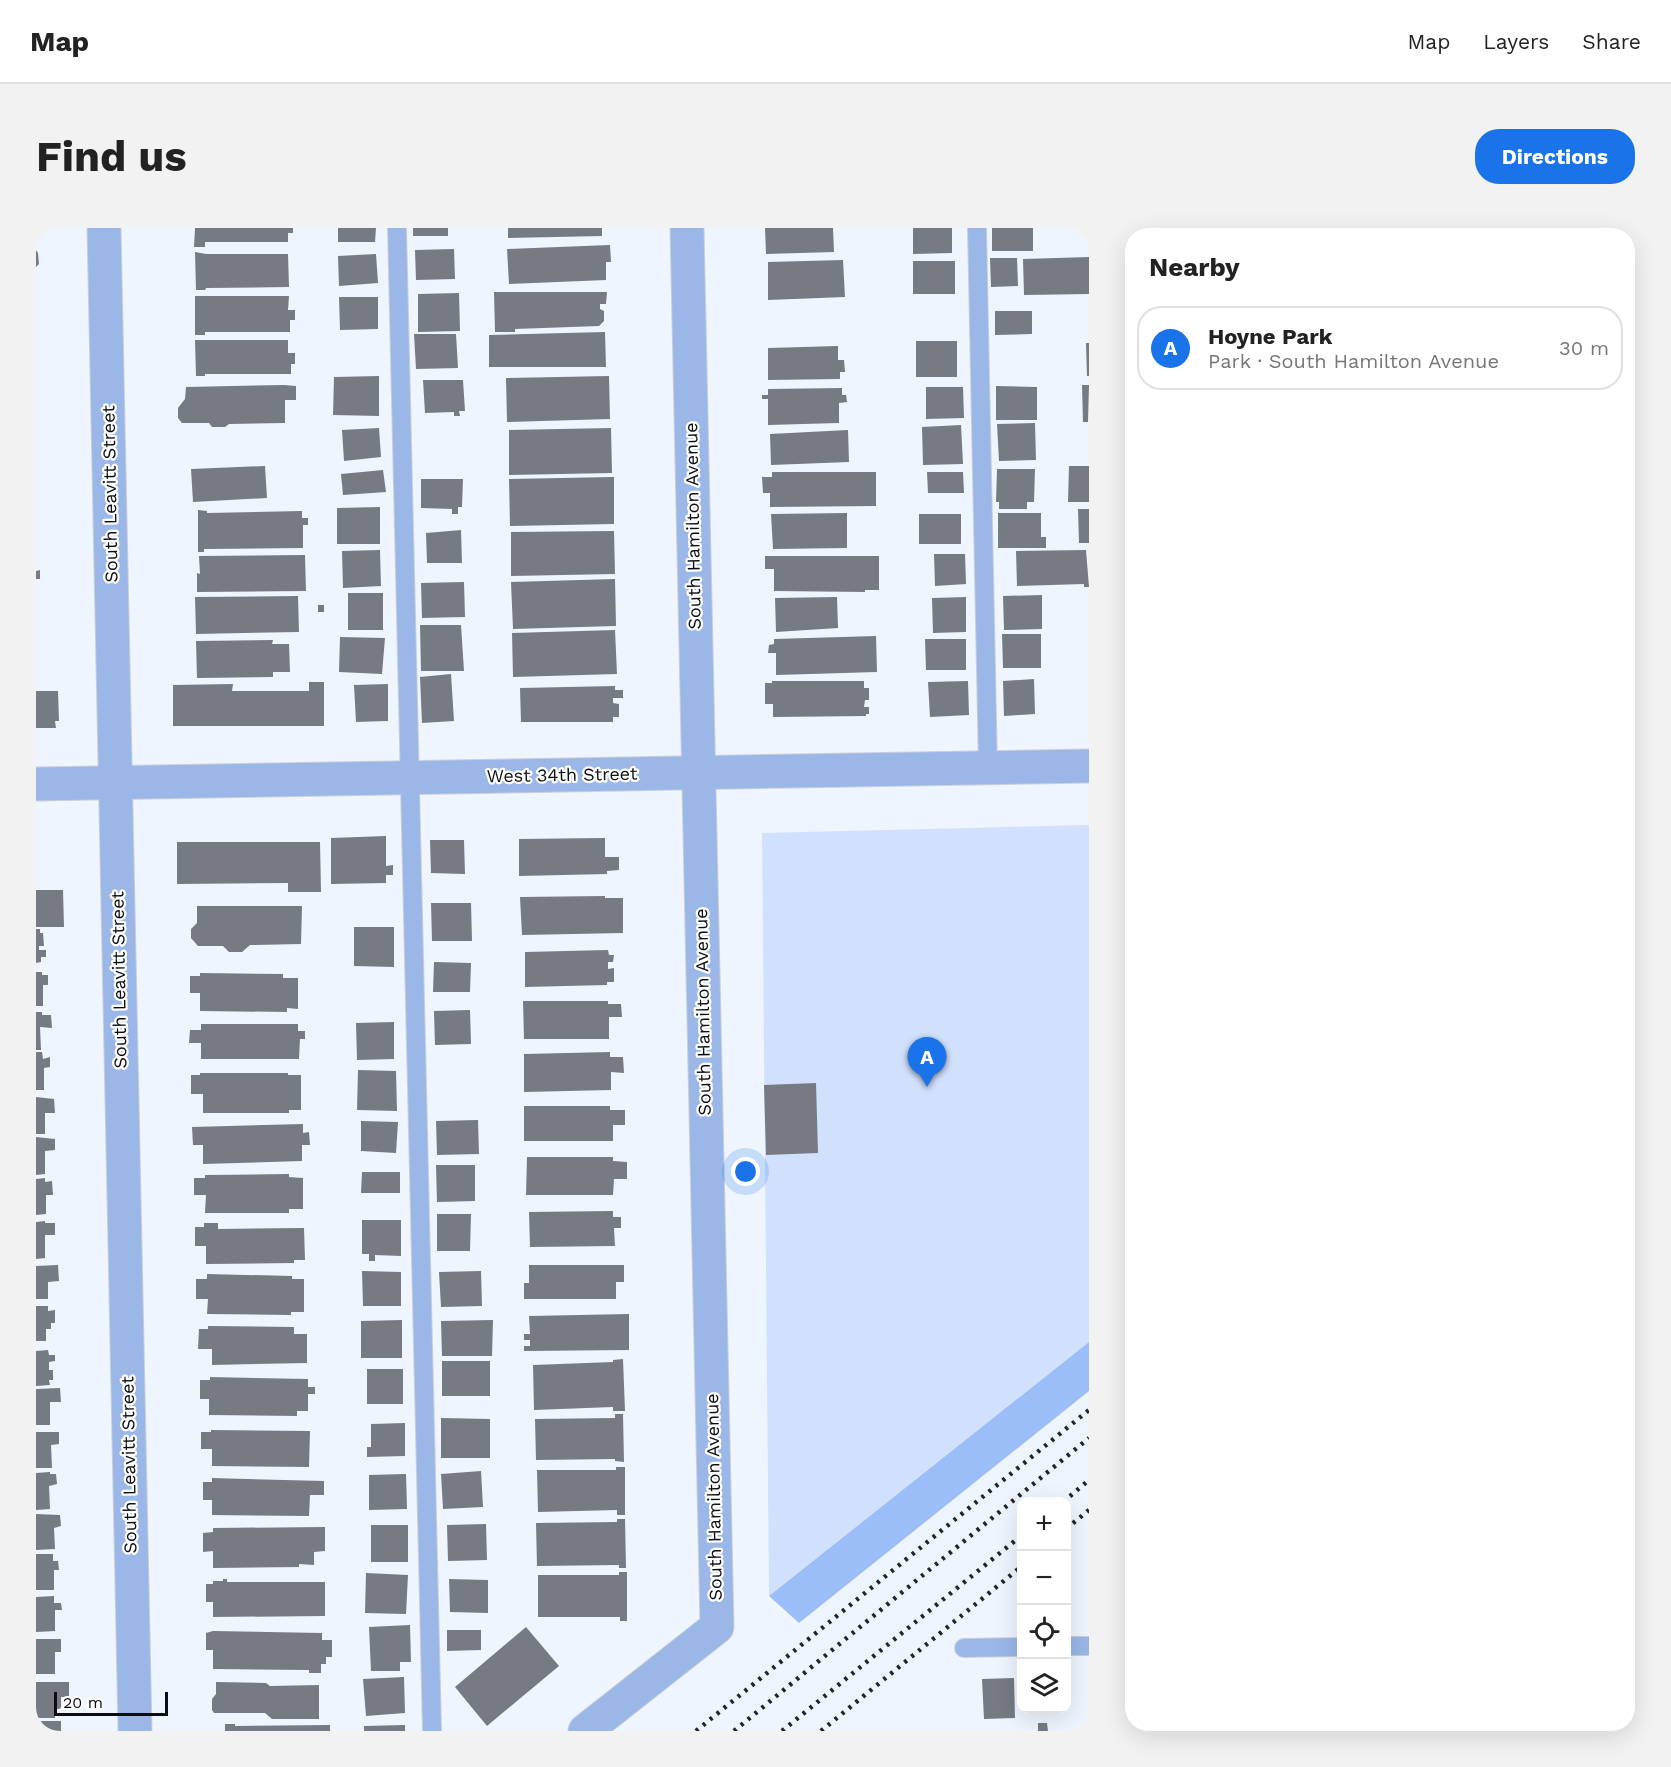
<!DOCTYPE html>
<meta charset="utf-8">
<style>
:root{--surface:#fff;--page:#f2f2f2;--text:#222;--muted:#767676;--line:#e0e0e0;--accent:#1a73e8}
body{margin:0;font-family:"Work Sans",sans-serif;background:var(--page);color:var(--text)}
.controls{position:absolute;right:18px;bottom:18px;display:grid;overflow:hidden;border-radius:12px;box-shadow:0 6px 24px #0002}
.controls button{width:54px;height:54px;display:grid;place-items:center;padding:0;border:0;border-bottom:2px solid var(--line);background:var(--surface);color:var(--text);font:30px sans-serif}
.scale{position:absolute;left:18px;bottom:15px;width:114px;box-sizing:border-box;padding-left:6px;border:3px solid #0c0d11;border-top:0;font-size:16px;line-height:21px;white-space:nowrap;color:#0c0d11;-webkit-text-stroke:4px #fff;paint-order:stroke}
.you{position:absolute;left:710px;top:944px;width:21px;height:21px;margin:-15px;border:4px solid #fff;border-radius:50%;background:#1a73e8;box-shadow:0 0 0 9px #1a73e833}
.badge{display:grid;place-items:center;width:39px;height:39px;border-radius:50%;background:var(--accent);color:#fff;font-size:20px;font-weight:700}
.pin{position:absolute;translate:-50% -50px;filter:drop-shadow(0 2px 3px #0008)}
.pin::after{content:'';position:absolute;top:32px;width:21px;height:18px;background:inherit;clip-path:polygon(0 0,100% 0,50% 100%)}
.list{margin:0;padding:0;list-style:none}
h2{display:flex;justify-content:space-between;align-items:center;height:78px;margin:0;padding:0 24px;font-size:26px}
h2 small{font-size:20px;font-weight:400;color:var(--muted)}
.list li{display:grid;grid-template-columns:39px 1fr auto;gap:18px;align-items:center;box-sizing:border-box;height:84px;margin:0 12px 12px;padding:0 12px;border:2px solid var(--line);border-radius:24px}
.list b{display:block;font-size:22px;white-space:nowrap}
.list p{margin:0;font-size:20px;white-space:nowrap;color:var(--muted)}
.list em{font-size:20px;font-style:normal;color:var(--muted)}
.icon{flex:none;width:33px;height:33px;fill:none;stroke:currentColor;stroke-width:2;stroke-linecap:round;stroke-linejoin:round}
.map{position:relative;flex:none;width:1053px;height:1503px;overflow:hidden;border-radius:24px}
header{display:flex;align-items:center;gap:36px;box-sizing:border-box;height:84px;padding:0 30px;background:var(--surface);border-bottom:2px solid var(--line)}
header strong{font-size:28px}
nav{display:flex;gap:33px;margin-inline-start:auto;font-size:21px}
.intro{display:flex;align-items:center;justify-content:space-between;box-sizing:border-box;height:144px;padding:0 36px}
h1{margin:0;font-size:42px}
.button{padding:15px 27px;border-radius:24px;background:var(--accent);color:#fff;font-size:21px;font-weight:700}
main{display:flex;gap:36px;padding:0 36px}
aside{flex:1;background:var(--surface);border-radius:24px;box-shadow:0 6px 24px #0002}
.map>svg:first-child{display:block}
.green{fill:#d1e1fd}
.forest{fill:#9cbef8}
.building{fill:#757a83}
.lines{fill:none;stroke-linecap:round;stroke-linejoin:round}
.service-casing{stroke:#cbd0d9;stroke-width:20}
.minor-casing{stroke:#cbd0d9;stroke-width:35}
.service{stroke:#9ab7e8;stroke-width:18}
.minor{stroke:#9ab7e8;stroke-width:33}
.rail{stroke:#232429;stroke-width:4.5;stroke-dasharray:3 6;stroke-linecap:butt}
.labels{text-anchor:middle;stroke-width:4.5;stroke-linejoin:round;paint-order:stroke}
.street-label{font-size:18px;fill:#0c0d11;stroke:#fff}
</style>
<header>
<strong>Map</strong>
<nav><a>Map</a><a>Layers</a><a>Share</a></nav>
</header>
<div class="intro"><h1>Find us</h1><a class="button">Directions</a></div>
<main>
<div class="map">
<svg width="1053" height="1503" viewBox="0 0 1053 1503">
<rect width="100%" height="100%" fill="#eff5ff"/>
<path class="green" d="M1053,597V1114L733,1368L726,605Z"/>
<path class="forest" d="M1053,1114V1163L763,1395L733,1368Z"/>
<path class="building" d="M159,0H257V5H252V14H169V19H158Z
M302,0H340L339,14H302Z
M377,0H412V8H377Z
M472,0H566V8L472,10Z
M729,0H797L798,24L730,26Z
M877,0H916V25L877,26Z
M956,0H997V23H956Z
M574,17L575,34H570V52L473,56L471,21Z
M418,21L419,51L380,52L379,22Z
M0,22L2,25L3,36L0,39Z
M159,24L170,26H252L253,59L170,60L169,62H160Z
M340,26L342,55L303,58L302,28Z
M1053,29V66L988,67L987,31Z
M954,30H981L982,58L955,59Z
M807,32L809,69L732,72V34Z
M877,33H919V66H877Z
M458,64H571L570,76H564V81L568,83V93L563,98L479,101V104H459Z
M423,65L424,103L382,104V66Z
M159,68H253L252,82H259V92H254V104H169V107H159Z
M303,69H342V101L304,102Z
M959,83H996V106L959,107Z
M569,104L570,139H453V107Z
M378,106H420L422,140L380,141Z
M159,112H252V125H259V136H255V146H169V148H160Z
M880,113H921V149H880Z
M1050,115H1053V148H1051Z
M802,118V132H808L809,144H804V151L732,152V120Z
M343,148V188L297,187L298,149Z
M573,148L574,191L471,194L470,150Z
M387,152H427L429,183H423L424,188H418V184L389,185Z
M248,157L260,158V172H249V195L193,196L189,199H176L173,195H146L142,190V180L149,171L150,159Z
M1046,157H1053L1052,194H1047Z
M960,158L1001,159V192H960Z
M890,159H927L928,190L890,191Z
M806,160V167H810L811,174L803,175V195L732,197V171H726V167H732V161Z
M999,195L1000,232L963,233L961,196Z
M925,197L927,236L887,237L886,199Z
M343,200L345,229L308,233L306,202Z
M575,200L576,245L473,247V202Z
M812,202L813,234L735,237L734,206Z
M229,238L231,270L157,274L155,241Z
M1033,238H1053V274H1032Z
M961,241H999L998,274H991V281H963V274H960Z
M347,242L350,264L307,267L305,246Z
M736,244H840V278L734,279V265H727L726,249H736Z
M891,244H927L928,265H892Z
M578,249V296L474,298L473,251Z
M385,251H427L426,279H422V286H416V281L385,280Z
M344,279V316H301V280Z
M1042,281H1053V315H1043Z
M162,282L171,283V285L266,283V290H272V297H267V320L168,321V324H162Z
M811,285V320L737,321L735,286Z
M962,285H1005V309H1010V320H962Z
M883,286H925V316H883Z
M425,302L426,335H391L390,305Z
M578,303L579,346L475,348V304Z
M344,322L345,358L307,360L306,323Z
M1050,322L1053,359H1048V356L981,358L980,323Z
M898,326H929L930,356L899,358Z
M269,327L270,363L161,364V345L164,346L163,328Z
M729,328H843V362H829V364L738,363V341H729Z
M4,342V351H0V343Z
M579,351L580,398L477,401L475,354Z
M428,354L429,389L386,390L385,355Z
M312,365H347V402H312Z
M1006,367V401L968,402L967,368Z
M262,368L263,404L160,406L159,369Z
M801,369L802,400L740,404L739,370Z
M930,369V404L897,405L896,370Z
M282,377H288V384H282Z
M384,397H425L428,443H385Z
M579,402L581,446L477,449L476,405Z
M966,406H1005V440H967Z
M840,408L841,444L740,447V425H732L733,417L738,416V411Z
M304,409L349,410L346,446L303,444Z
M889,411H930V442H890Z
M237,412L236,416H253L254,444H237V449L161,450L160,413Z
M415,446L418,493L386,495L384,449Z
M998,451L999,486L968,488L967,453Z
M736,453H828V460H833V472H829L828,479H833V486H830V488L737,489V476H729V455H736Z
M932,453L933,487L894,489L892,454Z
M273,454H288V498H137V457L197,456L196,463H273Z
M352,456V493L320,494L318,457Z
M579,458V462H587V470H577V475L583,476V489H577V494H485L484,460Z
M0,463H22L23,493H19L20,500H0Z
M350,608V638L357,637V647H350V655L295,656V610Z
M569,610V629H583V642L571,643V646L483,648V611Z
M394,612H428L429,646L395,645Z
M141,614H284L285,664H252V655L141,656Z
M0,662H27L28,699H0Z
M569,668V670H587V705L486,707L484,669Z
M395,675H435L436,713H396Z
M161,678H266L265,716L214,717L206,724H193L187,718H162L155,710V701L161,695Z
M318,699H358V739L318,738Z
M0,701H4V705H7L8,718H3V722H10V729H5V734L0,735Z
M572,722L573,727H578L577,734H572V741L578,740V754H571V757L489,759V724Z
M398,734L435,735L434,764H397Z
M0,744H6V747H12V757H7V778H0Z
M164,745L247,746V750H262V781L251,780V784L164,783V765H154V748H164Z
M487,773H572V776H585L586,789H573V811H488Z
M434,782L435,816L399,817L398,783Z
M0,784H6V787H15L16,800L4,799L5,822H0Z
M358,794V831L321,832L320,795Z
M165,796H262V803H269V811H264L263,831H165V815H153L154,802H165Z
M0,824H6L7,831L14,829V839L8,840V862H0Z
M574,824V829H587L588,845L575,844V862L488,864V826Z
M322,842L360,843L361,883L321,882Z
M164,845H252V847H265V882H253V885H167V866H155V847H164Z
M780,855L782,925L730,927L728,857Z
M0,869L18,871L19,885H9V906H0Z
M488,878H574V882H589V897H577V913H488Z
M442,892L443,926L401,927L400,893Z
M325,893L362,894L360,925L325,923Z
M267,896V905L273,904L274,917H266V933L167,936V917H157L156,899Z
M0,909L19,911V922L9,923V946L0,947Z
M491,929H577V933L591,934V951H578L577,967H490Z
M400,937H439V973L401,974Z
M326,944H364V965H325Z
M253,946V949L267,950V981H253V985H169L170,967H158V950H169V947Z
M9,950V954L16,953L17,967H10V986L0,987V951Z
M577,983V989H585V1000H578L579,1018L494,1019L493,984Z
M401,986H435L434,1023H401Z
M326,992H365V1028L339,1027V1033H333V1026H326Z
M9,993V995H19V1007H9V1030L0,1031V994Z
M168,995H182V1001L268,1000L269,1032H258V1035L170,1036V1018H159V999H168Z
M22,1037L23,1053L12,1054V1071H0V1038Z
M493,1037H588V1054H580V1071H488V1055H493Z
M326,1043L365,1044V1078H327Z
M445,1043L446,1078L405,1079L403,1044Z
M171,1046L256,1048V1051H268V1084H255V1087L171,1086L172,1071H160V1051H171Z
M0,1078H12V1083L19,1082V1095H15V1101H10V1113H0Z
M593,1086V1122L488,1123V1118H494V1112H488V1106H494L493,1088Z
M366,1092V1130H325V1093Z
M457,1092L456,1128H406L405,1093Z
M172,1098L258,1099V1106H271V1135L176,1137V1121H162L163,1101H172Z
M12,1122L13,1127H19V1133L13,1134V1142H17V1152H13L14,1157L0,1158V1123Z
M587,1131L589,1183H577V1179L498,1182L497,1137L577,1134V1132Z
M406,1133H454V1168H406Z
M331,1141H367V1176H331Z
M174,1149L272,1151V1159H279V1166H272V1183H261V1188L173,1187V1171H164V1152H174Z
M24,1160L25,1174H14V1197H0V1161Z
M579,1186H587L588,1234L579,1233V1231L500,1232L499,1191L579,1190Z
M405,1190L454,1191V1230H405Z
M369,1195V1228L331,1229V1219H335V1196Z
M175,1202L274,1203L273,1239L176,1238V1221H165V1204H175Z
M0,1204H23V1216L15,1217L16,1240H0Z
M580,1239H589V1287H581V1282L502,1284L501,1242H580Z
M445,1243L447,1279L407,1281L405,1246Z
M14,1244V1246H20L21,1256L13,1258L14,1281L0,1282V1245Z
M370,1246L371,1281L333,1282V1247Z
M176,1250L288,1253V1267H274L273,1288L176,1287V1272H167V1254H176Z
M0,1286L24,1287L25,1298L18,1300L19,1321L0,1322Z
M581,1291H589L590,1340H583V1337L501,1338L500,1295L581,1294Z
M450,1296L451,1332L412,1333L411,1297Z
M335,1297H372V1334H335Z
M289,1299V1323L278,1324V1337L263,1336V1339L177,1340V1323L167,1324V1305L177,1304V1300Z
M0,1326H17V1333H22L23,1342H18V1362H0Z
M583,1344H591V1393H584V1389H502V1347H583Z
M330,1345L372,1347L370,1386L329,1385Z
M187,1351H191V1354H289V1388L177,1389V1374H170V1356H177V1353H187Z
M413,1351L452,1352V1385L414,1384Z
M18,1368V1375H25L26,1382H19V1403L0,1404V1369Z
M374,1397L375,1434H364V1443H335L333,1399Z
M490,1399L523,1438L451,1498L419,1459Z
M411,1402H445V1422L411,1423Z
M177,1403L286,1405V1412H296V1429H290V1436H285V1445H273V1442L177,1441V1422H170V1405Z
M0,1411H25V1424H19V1446H0Z
M368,1449L369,1485L330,1488L327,1451Z
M978,1450L979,1490L948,1491L946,1451Z
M0,1454H33V1469H25V1481H19V1490H0Z
M180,1454L230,1455L234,1458L283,1457V1491H236L229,1485H178L176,1482V1471L180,1466Z
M0,1493H25V1503H0Z
M1002,1495H1011L1012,1503H1002Z
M189,1496H199V1498L294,1497V1503H189Z
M369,1497V1503H328V1498Z"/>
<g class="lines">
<defs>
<path id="service" d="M361,0L396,1503
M941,0L952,540
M1030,1418H1053
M928,1420L986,1419"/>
<path id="minor" d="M68,0L99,1503
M0,556L1053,538
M549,1503L681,1399L651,0"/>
</defs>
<use href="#service" class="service-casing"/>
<use href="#minor" class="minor-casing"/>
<use href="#service" class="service"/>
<use href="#minor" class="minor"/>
<path class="rail" d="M1027,1274L1053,1252
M1030,1301L1053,1282
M660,1503L1053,1182
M698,1503L1053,1210
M746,1503L986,1307
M785,1503L986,1338"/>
</g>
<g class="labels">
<g class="street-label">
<text transform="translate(74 266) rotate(-91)" y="6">South Leavitt Street</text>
<text transform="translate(657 298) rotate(-91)" y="6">South Hamilton Avenue</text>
<text transform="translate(526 547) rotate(-1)" y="6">West 34th Street</text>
<text transform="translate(83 752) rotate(-91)" y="6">South Leavitt Street</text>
<text transform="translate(667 784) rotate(-91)" y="6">South Hamilton Avenue</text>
<text transform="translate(93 1237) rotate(-91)" y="6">South Leavitt Street</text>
<text transform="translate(678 1269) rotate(-91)" y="6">South Hamilton Avenue</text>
</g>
</g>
</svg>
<div class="controls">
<button>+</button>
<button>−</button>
<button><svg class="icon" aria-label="locate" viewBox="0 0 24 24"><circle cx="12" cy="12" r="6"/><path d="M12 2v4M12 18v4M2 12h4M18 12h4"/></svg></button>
<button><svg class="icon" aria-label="layers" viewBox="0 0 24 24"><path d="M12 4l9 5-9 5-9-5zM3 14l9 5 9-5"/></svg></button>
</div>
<div class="scale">20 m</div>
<div class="you"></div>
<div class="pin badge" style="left:891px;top:859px">A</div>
</div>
<aside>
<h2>Nearby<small></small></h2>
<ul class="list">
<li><span class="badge">A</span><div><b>Hoyne Park</b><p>Park · South Hamilton Avenue</p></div><em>30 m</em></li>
</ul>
</aside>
</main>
